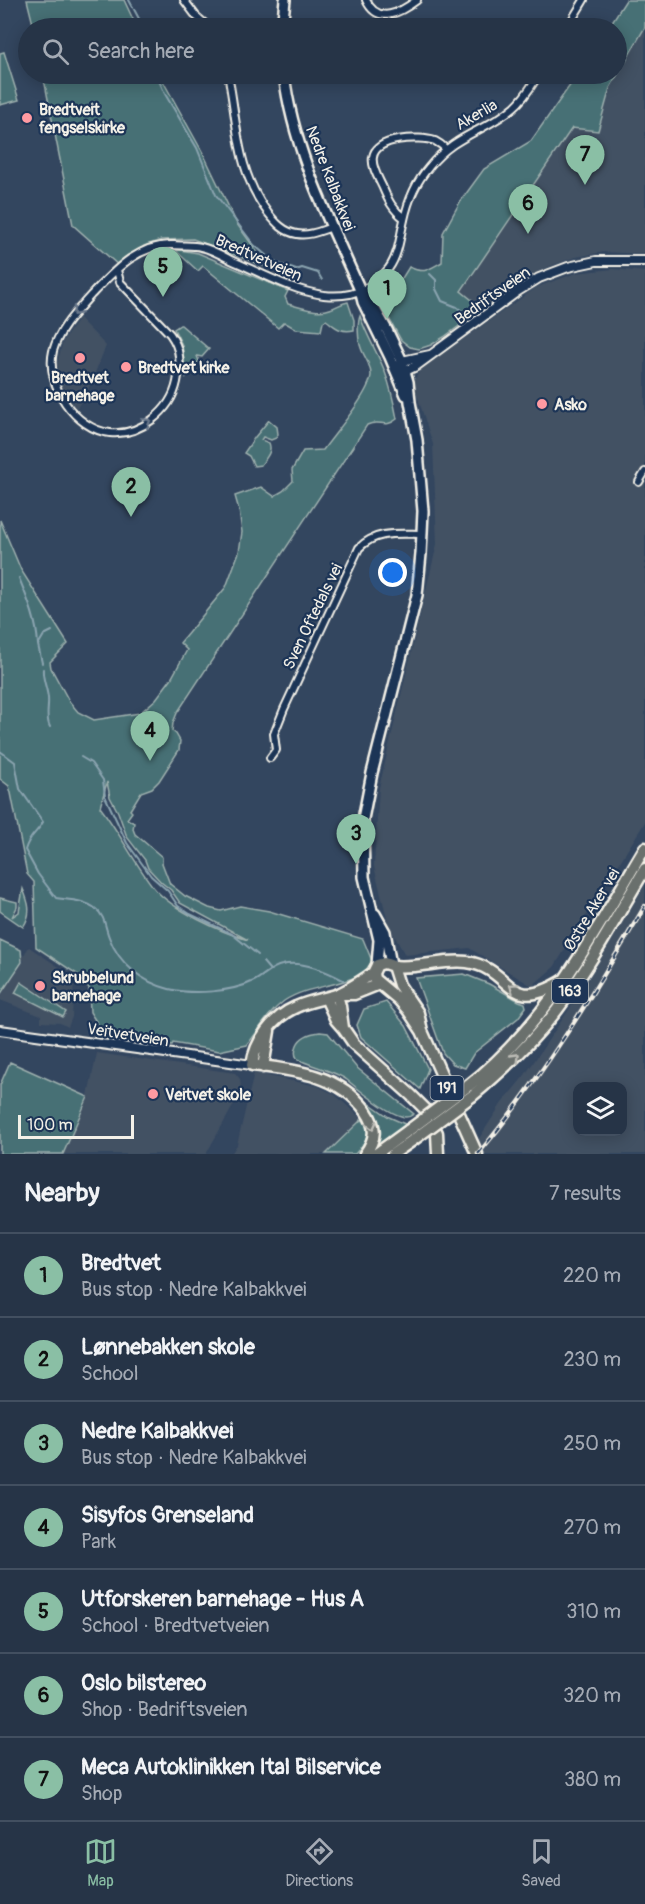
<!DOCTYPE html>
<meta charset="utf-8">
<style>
:root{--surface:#263447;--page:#2e3c4e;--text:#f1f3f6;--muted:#a4aab4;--line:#424f60;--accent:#8abfa5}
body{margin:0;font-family:Pangolin,sans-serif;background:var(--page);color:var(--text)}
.controls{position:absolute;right:18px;bottom:18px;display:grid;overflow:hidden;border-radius:12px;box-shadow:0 3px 15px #0003}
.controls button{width:54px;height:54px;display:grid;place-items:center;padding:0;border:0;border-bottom:2px solid var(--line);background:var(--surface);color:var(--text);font:30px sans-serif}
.scale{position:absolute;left:18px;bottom:15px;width:116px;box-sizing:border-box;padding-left:6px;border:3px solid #f4f1e8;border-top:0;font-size:16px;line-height:21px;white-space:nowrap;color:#f4f1e8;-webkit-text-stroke:4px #1d3557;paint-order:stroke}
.you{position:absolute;left:393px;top:573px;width:21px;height:21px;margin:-15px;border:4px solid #fff;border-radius:50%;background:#1a73e8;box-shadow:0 0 0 9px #1a73e833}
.badge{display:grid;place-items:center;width:39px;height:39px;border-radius:50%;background:var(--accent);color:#111;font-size:20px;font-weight:700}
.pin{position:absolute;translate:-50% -50px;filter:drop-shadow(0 2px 3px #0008)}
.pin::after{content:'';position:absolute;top:32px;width:21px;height:18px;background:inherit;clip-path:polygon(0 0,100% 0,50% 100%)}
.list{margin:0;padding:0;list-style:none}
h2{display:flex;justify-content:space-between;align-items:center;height:78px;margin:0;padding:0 24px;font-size:26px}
h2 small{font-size:20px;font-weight:400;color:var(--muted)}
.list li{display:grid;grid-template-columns:39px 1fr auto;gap:18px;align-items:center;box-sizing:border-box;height:84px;padding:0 24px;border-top:2px solid var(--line)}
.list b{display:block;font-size:22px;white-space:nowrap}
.list p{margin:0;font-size:20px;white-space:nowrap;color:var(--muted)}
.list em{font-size:20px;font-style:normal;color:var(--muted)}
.icon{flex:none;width:33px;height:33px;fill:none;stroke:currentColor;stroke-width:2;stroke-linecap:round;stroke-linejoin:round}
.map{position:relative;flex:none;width:645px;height:1154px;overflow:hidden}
.search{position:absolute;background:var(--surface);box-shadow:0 3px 15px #0003;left:18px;right:18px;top:18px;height:66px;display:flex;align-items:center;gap:15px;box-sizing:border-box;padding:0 21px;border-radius:33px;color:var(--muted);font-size:22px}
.sheet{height:666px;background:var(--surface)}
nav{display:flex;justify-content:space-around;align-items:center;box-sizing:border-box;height:84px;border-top:2px solid var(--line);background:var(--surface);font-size:16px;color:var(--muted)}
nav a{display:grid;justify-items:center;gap:3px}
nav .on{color:var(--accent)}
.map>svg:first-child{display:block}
.built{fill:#425164;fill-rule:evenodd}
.green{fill:#477075;stroke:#9eb0ae;stroke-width:1.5;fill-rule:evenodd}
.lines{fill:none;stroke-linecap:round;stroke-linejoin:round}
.stream{stroke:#8ba4b0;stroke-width:2}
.minor-casing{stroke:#f4f1e8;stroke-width:10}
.tertiary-casing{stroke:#f4f1e8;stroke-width:12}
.secondary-casing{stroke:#f4f1e8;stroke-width:14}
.trunk-casing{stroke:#f4f1e8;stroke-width:15}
.minor{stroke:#1d3557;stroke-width:6}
.tertiary{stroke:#1d3557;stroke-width:8}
.secondary{stroke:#1d3557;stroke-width:9}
.trunk{stroke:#6b706d;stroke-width:10}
.rail-casing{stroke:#f4f1e8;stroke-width:4.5}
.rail{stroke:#1d3557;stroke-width:2;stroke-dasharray:7;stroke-linecap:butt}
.trunk-bridge-casing{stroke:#f4f1e8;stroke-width:15;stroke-linecap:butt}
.trunk-bridge{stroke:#6b706d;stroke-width:10}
.oneway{stroke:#68778a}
.oneway2{stroke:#bdbdb7}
.poi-dot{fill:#ff9aa2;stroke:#1d3557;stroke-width:2}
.labels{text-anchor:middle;stroke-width:4.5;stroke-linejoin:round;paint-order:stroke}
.shield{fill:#1d3557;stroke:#b4b9bc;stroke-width:1.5}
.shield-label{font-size:15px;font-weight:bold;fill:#f4f1e8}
.poi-label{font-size:16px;font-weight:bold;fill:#f4f1e8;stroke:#1d3557;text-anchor:start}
.street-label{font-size:16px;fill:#f4f1e8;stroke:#1d3557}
</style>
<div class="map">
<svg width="645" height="1154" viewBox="0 0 645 1154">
<rect width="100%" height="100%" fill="#33465f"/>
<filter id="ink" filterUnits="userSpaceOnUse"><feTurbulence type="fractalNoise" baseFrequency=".0167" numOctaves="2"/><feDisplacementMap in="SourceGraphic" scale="12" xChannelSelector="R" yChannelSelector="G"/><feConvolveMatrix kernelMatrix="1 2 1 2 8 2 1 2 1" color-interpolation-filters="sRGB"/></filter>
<g filter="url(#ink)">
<path class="built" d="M645,27V254L604,252L576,257L553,265L525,278L477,313L472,300L461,291L572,128L598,131L610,88Z
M613,269L645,272V822L554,967L532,986L469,948L405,955L389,926L374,866L379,788L437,544L433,444L413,383L420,370L537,287L576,273Z
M79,318L106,346L87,392L77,408L63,395L60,386L57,364L63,341Z
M645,885V1154H485L478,1140L502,1103L525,1075L580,993ZM578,1086H622V1132H578Z
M29,947L74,977L72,1017L68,1027L60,1023L41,1022V1016L0,1000V996L24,961L21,959Z
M97,1053L235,1073L240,1079L241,1088L237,1099L206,1154H63L87,1100Z
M254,1073L317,1086L334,1094L362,1119L325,1154H231L237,1145Z"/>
<path class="green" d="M27,0H124L137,28H34Z
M626,0H645V27L610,88L598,131L572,128L461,291L472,300L477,313L444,337L431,345L419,349L410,347L401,340L381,304L378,295L382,291L391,296L409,267C424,274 428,270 442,262L443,233L460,202L484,169L531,141L578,74H616V28H608Z
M4,52L19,100L0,105V53Z
M43,74H159L203,153L237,224L269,268L193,239L161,240L144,246L118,265L73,225Z
M180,250L198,253L288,291L285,297L288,304C300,307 318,314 330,309C337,307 341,303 348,302L354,320V330C339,333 335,326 326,320L323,322L321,331L296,329L284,322L278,328L203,266L198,271L176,251Z
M360,316C366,335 378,353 385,372C391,388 394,403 397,419C385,429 380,419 367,425L177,713L173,723L172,731L176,734L180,741L179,750L159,781L152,788L141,792L130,810L132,812L127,819L134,823L133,829L135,834L162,857V863L170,884L185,896L209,908L221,911L240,906L269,911L363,939L372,961C369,965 365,973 360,975C336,987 306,986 284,1001C268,1013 259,1030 247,1045L219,1051L173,1043L172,1045L128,1039L129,1036L102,1031L90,1012L89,988L77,974L36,947L34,882L27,874L11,793L9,786L0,779V520L21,570L68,644L50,662L51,668L69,701L78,712L94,720L140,713L156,699L171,679L187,650L180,643L226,587L239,552L242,532L239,510L235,496L261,487L274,496L283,491L293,481L292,470L303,451L323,450C335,433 370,393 371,375C371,364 364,357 361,348C358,340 357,324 360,316ZM107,782L110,797L118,812L127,837L145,860L148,868L161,882L171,890L180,903L248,940C221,932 172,910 154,888C134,863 120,833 100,807Z
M180,325H181L209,349L202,357L197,356L199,361L186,377L182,345L174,329Z
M269,420L277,427L278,434L276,438L271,440L263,437L261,440L269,443C273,452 265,459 261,465L254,466L249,456L244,453L255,437Z
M23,889C28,901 33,913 23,927L0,911V898L17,902V907L12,917L19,912Z
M0,940L21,950L22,962L0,995Z
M464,974L489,984L519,1001L525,1003L526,1007L518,1018L474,1053L465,1068L453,1064L443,1053L416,978Z
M21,982L66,1012L63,1017L15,993Z
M386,1002L406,1026L428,1069L420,1089L361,1037L357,1025L364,1009Z
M320,1032L328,1033L356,1067L414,1114C410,1117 406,1118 401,1116C388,1113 358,1089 347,1080C336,1071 300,1063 297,1058C294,1054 295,1050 297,1045C301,1036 311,1033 320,1032Z
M10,1062L88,1097L63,1154H0V1085Z
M366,1101L389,1117L407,1125L370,1152Z
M362,1119C373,1133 366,1142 355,1154H326Z"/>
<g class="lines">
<path class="stream" d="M129,0L144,28
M156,74L165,94L197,148L216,195L254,245L274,262L296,270L302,268L318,273L322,280
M430,274L436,280V289L442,301L457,307L469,317
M19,578C28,600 37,621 38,645
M42,663L38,645L44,635L52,631
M43,669C42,679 47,687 48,698C49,708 45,717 50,727
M0,751L15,762L20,789L43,822C36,835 30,834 25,850L38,874L56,898C70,900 85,900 96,909C105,916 105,927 109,937C119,964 142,982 169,989C193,995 232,992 254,981C264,976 271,967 282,965C302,960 326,971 343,980
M81,757L91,763L103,780L105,796L127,843L151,876L168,891L178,906L190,914L232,934L258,955
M263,962L269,969"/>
<defs>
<path id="minor" d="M184,0L196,16L210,28
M366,0C378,26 401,12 417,0
M567,28L584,0
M228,74C238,124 236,171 268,213C276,223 284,232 297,234C310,236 320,231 332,227
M404,218C393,210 388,200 383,188C379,179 371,167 373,157C376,137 419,136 435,141C439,143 443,146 446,149
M117,270L120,282L170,334C181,349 181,364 177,382C171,411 140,436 110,433C75,429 45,385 53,351C59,329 76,312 91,295C114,271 139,243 174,245C183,246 193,245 201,247C211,249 222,255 231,260C280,281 346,324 389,268C399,254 400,236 404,220C408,201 416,182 429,167C455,134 487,131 514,107C525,98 532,85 539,74
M639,482L645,472
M270,758L276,750L274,734L284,709L359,548C376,530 400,534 423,534"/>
<path id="tertiary" d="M430,355L402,361L395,369L405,371L416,366L518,291L539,278L568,267L596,261H645
M0,1030L252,1065"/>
<path id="secondary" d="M282,28L285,0
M284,74C293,150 329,220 360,290L363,302L390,357L406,395
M360,290L369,299L387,330L402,361L408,382L410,402L417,440L423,511L421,554L417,595L372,773L363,819L364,877L379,940L377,965
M375,914L385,932L391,965"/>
<path id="trunk" d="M393,966C418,969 443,959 467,962C514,969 505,1016 563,981
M339,994H354L379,984
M337,995L340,1006L343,1028
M326,998L336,1020L343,1028L354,1044L411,1095L426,1110L437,1133L438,1154
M422,1031L408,1010L398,999L374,979L373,973L377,965L384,963L393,966L399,985L418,1013L422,1031L477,1154
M263,1067L269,1031
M468,1086C550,1021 592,936 645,848
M472,1096C503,1070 532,1043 557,1010C590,966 617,916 645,869
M365,1154C376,1139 377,1127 366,1111C339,1074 294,1070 252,1065C255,1041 273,1017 296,1007C309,1001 323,999 336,995C349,990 362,980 373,973
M376,1154L409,1130
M393,1154L413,1140"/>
</defs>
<use href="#minor" class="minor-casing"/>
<use href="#tertiary" class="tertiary-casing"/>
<use href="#secondary" class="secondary-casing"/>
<use href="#trunk" class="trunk-casing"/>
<use href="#minor" class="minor"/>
<use href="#tertiary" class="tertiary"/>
<use href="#secondary" class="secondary"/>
<use href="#trunk" class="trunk"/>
<defs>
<path id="rail" d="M478,1154C543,1077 594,992 645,906"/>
</defs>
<use href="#rail" class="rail-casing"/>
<use href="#rail" class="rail"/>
<defs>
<path id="trunk-bridge" d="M409,1130L468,1086
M413,1140L472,1096"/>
</defs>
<use href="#trunk-bridge" class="trunk-bridge-casing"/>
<use href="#trunk-bridge" class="trunk-bridge"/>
</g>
<defs><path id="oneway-chevron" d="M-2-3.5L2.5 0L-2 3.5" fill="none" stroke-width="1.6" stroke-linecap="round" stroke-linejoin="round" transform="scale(1.5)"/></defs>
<g class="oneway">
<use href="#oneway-chevron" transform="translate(76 312) rotate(131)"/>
<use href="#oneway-chevron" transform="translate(147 422) rotate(-32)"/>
</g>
<g class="oneway2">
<use href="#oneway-chevron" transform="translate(513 987) rotate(-146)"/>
<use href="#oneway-chevron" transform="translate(516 1057) rotate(-46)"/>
<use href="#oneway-chevron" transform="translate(372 1126) rotate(76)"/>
</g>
</g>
<g class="poi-dot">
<circle cx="27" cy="118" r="6"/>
<circle cx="80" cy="358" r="6"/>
<circle cx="126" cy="367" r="6"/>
<circle cx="542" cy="404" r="6"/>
<circle cx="40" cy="986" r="6"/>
<circle cx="153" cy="1094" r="6"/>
</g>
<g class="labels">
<g class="shield">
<rect x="552" y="979" width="36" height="24" rx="4.5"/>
<rect x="430.5" y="1076" width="33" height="24" rx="4.5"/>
</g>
<g class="shield-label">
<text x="570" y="996">163</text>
<text x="447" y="1093">191</text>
</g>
<g class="poi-label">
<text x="39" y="115">Bredtveit<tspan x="39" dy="18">fengselskirke</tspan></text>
<text x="138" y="373">Bredtvet kirke</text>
<text x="80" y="383" text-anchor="middle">Bredtvet<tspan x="80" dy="18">barnehage</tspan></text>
<text x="554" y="410">Asko</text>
<text x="52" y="983">Skrubbelund<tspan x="52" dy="18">barnehage</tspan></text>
<text x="165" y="1100">Veitvet skole</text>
</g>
<g class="street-label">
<text transform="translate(476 114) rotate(-30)" y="6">Akerlia</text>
<text transform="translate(331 178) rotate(69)" y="6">Nedre Kalbakkvei</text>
<text transform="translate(259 257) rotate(24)" y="6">Bredtvetveien</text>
<text transform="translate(492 295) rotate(-35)" y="6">Bedriftsveien</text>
<text transform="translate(312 616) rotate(-64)" y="6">Sven Oftedals vei</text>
<text transform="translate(591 909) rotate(-59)" y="6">Østre Aker vei</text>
<text transform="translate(128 1034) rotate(9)" y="6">Veitvetveien</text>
</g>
</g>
</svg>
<div class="controls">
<button><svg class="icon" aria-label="layers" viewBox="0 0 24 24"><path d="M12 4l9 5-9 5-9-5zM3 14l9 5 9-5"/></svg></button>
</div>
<div class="scale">100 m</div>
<div class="you"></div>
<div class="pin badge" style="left:387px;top:319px">1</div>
<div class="pin badge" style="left:131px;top:517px">2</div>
<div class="pin badge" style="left:356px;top:864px">3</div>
<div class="pin badge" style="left:150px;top:761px">4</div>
<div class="pin badge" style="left:163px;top:297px">5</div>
<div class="pin badge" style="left:528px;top:234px">6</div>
<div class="pin badge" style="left:585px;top:185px">7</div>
<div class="search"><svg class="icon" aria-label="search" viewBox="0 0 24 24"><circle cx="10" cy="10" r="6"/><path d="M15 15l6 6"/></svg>Search here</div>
</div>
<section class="sheet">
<h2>Nearby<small>7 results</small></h2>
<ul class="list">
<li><span class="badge">1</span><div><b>Bredtvet</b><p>Bus stop · Nedre Kalbakkvei</p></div><em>220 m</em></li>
<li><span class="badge">2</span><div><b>Lønnebakken skole</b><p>School</p></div><em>230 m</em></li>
<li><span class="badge">3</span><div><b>Nedre Kalbakkvei</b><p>Bus stop · Nedre Kalbakkvei</p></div><em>250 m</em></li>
<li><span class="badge">4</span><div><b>Sisyfos Grenseland</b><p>Park</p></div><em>270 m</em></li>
<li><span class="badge">5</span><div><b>Utforskeren barnehage - Hus A</b><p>School · Bredtvetveien</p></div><em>310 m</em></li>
<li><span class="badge">6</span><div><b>Oslo bilstereo</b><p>Shop · Bedriftsveien</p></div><em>320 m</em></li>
<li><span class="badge">7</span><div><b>Meca Autoklinikken Ital Bilservice</b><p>Shop</p></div><em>380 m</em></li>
</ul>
</section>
<nav>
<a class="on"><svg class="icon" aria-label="map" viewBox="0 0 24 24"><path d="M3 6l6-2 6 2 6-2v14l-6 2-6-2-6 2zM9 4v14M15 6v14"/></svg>Map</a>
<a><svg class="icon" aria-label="directions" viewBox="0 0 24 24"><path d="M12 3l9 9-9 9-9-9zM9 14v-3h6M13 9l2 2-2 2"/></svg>Directions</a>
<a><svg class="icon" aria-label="saved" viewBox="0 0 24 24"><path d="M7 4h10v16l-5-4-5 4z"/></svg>Saved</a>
</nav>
